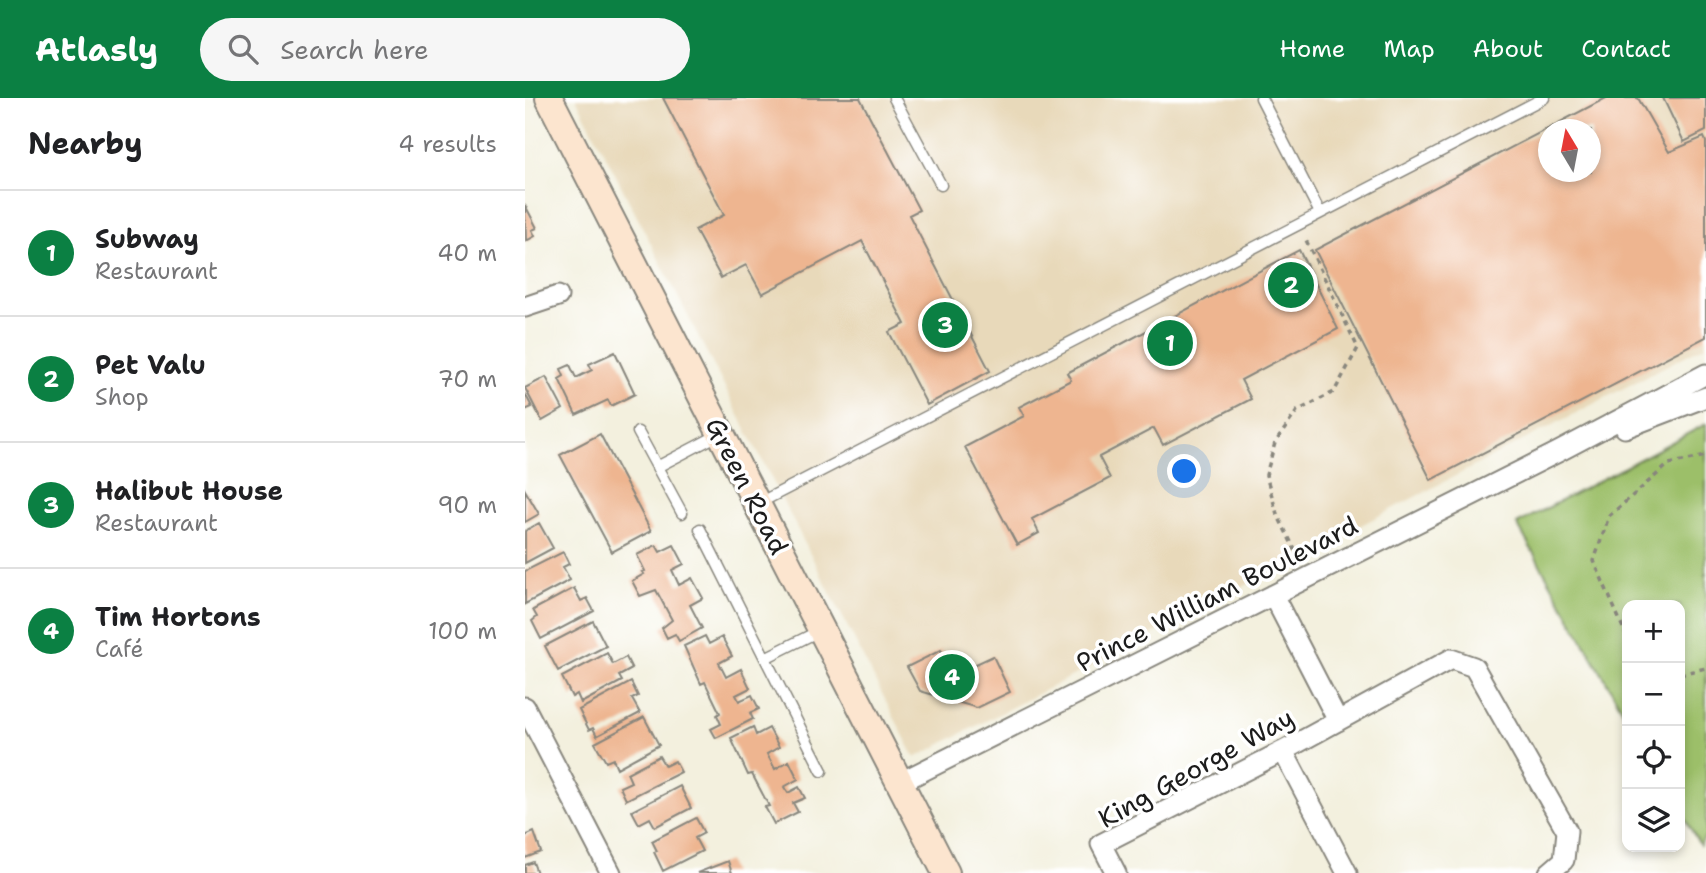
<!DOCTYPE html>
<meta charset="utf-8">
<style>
:root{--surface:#fff;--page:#f6f6f6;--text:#202124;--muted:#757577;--line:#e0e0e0;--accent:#0b8043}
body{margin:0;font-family:"Shantell Sans",sans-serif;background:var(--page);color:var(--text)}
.controls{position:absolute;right:21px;bottom:21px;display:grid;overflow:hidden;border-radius:14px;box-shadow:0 4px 10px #0003}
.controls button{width:63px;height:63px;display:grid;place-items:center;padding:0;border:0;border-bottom:2px solid var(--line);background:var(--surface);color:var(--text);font:35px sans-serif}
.compass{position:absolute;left:1013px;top:21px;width:63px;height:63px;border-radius:50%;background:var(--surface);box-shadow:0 4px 10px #0003;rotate:350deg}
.you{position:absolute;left:660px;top:374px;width:24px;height:24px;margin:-18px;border:5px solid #fff;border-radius:50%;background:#1a73e8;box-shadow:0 0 0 10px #1a73e833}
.badge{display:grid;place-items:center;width:46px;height:46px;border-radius:50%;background:var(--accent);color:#fff;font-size:23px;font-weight:700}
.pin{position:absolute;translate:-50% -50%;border:4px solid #fff;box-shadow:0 2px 7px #0006}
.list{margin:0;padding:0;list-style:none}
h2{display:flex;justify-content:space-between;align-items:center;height:91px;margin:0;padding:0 28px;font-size:30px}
h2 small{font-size:23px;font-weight:400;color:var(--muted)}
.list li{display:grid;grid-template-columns:46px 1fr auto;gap:21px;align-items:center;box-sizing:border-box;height:126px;padding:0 28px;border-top:2px solid var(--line)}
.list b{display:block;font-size:26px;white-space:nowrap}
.list p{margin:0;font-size:23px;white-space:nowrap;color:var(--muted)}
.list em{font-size:23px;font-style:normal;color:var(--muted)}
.icon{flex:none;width:38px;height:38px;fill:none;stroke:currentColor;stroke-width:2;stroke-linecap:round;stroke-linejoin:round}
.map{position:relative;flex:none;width:1181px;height:775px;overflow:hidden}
header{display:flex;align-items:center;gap:42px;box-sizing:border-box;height:98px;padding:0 35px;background:var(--accent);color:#fff}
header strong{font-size:33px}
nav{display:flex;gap:38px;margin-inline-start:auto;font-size:24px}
.search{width:490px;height:63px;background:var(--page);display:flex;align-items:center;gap:18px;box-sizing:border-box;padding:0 24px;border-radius:38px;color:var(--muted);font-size:26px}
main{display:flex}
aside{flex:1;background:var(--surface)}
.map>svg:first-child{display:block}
.built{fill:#e8d9ba;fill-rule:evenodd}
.green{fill:#9cbf69;stroke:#5c6e42;stroke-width:2}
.building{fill:#eeb590;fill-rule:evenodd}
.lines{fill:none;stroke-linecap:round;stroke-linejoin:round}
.lane-casing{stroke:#88867d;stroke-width:13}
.street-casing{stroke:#88867d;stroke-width:23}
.secondary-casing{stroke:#88867d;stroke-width:30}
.path{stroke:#88867d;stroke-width:3.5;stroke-dasharray:5 5;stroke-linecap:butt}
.lane{stroke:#fff;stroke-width:10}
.street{stroke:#fff;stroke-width:19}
.secondary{stroke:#fce5cf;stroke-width:26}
.labels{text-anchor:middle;stroke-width:7;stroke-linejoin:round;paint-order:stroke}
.street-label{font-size:26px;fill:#1c1c1c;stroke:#fff}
</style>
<header>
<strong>Atlasly</strong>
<div class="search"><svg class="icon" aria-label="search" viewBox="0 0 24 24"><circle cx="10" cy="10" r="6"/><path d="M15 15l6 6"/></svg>Search here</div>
<nav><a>Home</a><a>Map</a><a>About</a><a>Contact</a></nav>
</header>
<main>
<aside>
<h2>Nearby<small>4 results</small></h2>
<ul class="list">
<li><span class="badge">1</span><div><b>Subway</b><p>Restaurant</p></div><em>40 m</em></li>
<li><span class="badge">2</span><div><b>Pet Valu</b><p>Shop</p></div><em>70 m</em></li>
<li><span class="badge">3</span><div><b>Halibut House</b><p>Restaurant</p></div><em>90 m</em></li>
<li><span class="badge">4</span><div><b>Tim Hortons</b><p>Café</p></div><em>100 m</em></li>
</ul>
</aside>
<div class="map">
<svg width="1181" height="775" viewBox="0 0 1181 775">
<rect width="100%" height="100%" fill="#fff"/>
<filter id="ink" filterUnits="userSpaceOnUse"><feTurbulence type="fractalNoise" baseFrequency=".0143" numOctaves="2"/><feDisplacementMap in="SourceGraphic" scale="14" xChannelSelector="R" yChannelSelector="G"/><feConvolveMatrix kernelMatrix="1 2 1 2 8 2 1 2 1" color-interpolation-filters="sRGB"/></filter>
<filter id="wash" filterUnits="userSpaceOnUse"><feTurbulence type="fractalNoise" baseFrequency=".00686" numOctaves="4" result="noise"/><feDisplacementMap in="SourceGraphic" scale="28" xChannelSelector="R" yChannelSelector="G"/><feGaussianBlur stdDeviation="1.57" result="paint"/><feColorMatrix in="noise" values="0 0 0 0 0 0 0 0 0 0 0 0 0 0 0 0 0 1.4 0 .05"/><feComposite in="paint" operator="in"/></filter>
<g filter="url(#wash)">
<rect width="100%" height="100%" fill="#f3f0de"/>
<path class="built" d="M51,0H1181V247L390,660ZM1024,32H1066V74H1024Z"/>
<path class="green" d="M1181,326V737L1175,747L1155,712V507H1102V620L992,426Z"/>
<g id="blocks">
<path class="building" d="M138,0H335L394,112L384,117L465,273L402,307L364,234L380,226L337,143L237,196L221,167L196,180L170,132L199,117Z
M1081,0H1113L1144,54L1179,39L1181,44V239L906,382L790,152ZM1024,32H1066V74H1024Z
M1138,0H1181V33L1159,44Z
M0,107L12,130L7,132L10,138L1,143Z
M774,152L813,231L716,282L726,301L638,347L629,330L574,359L585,380L507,421L514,435L492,447L440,349L499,318L494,309L546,282L542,275Z
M90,254L110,296L86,308L83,302L51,317L34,281L39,278L36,271L45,267L51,280L67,272L64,266Z
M21,279L38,311L17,323L0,290Z
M0,296L7,309L0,312Z
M75,336L126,433L87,454L35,357Z
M0,392L14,416L0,424Z
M14,425L28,450L0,465V433Z
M131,447L135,454L149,447L159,466L147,472L154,487L167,480L178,500L165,507L177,530L154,543L150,536L142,540L137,530L147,522L131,492L115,498L107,483L119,476L117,474L120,473L112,457Z
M38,454L44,466L38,469L45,482L0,506V473Z
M49,490L56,503L62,500L69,513L16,541L7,523L12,519L8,512Z
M68,523L81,548L33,573L20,548Z
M180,538L184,546L197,539L207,558L194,565L201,579L216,571L225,590L211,597L214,603L227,597L234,611L225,615L228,621L191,640L186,631L196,626L192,617L195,615L180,584L176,586L159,548Z
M416,552L419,558L449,567L468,558L485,594L452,610L395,593L382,569Z
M82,555L88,566L101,559L107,571L94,578L97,583L56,605L52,596L47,599L37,579Z
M106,584L113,598L107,601L115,615L72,638L68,630L64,632L54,612Z
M119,619L134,647L92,670L88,661L81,664L70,645Z
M228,629L231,637L244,630L254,649L242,656L250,671L264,663L273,681L259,689L263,695L274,689L280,700L268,705L273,714L249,726L240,709L244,708L227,676L223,677L206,640Z
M134,658L140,668L150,663L156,674L101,702L95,689L106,684L102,675Z
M155,688L166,710L130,729L125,720L114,726L107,713Z
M171,720L179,735L170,740L177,753L138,773L129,754L132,753L127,743Z
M9,734L16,754L0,760V738Z
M203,763L207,775H172Z
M8,764L12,775H0V767Z"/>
</g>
</g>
<g filter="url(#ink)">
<use href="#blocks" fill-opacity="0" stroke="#88867d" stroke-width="2"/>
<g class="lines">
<defs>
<path id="lane" d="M369,0L416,87
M736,0L795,115
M113,334L157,415
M132,369L195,336
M232,406L1019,0
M175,431L297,673
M240,560L296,532"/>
<path id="street" d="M0,209L33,198
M1100,330L1181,299
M748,497L813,623
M0,609L86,775
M758,653L822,775
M374,685L1033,354L1181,276
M591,775L576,746L758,653L926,561L949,569L1042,733L1039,762L1024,775"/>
<path id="secondary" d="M24,0L421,775"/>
</defs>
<use href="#lane" class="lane-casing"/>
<use href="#street" class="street-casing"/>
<use href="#secondary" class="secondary-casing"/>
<path class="path" d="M775,462L752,416L741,377L750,345L772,313L809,294L833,250L779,138
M1102,539L1069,463L1084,418L1144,366L1181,358
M1155,576L1181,570"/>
<use href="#lane" class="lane"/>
<use href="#street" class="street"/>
<use href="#secondary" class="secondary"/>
</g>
</g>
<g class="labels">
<g class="street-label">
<text transform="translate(222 388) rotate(63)" y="9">Green Road</text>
<text transform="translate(692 496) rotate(-27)" y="9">Prince William Boulevard</text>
<text transform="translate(671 670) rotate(-29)" y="9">King George Way</text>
</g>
</g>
</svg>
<div class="controls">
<button>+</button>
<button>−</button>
<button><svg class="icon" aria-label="locate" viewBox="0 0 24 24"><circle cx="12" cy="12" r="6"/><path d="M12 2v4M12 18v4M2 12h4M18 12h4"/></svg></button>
<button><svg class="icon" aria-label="layers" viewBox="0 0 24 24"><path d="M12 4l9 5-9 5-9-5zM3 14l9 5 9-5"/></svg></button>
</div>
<svg class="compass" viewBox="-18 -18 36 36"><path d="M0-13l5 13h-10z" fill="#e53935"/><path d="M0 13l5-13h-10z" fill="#757577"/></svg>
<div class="you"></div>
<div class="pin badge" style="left:645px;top:245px">1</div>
<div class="pin badge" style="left:766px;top:187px">2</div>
<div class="pin badge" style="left:420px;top:227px">3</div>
<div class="pin badge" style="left:427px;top:579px">4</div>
</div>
</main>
